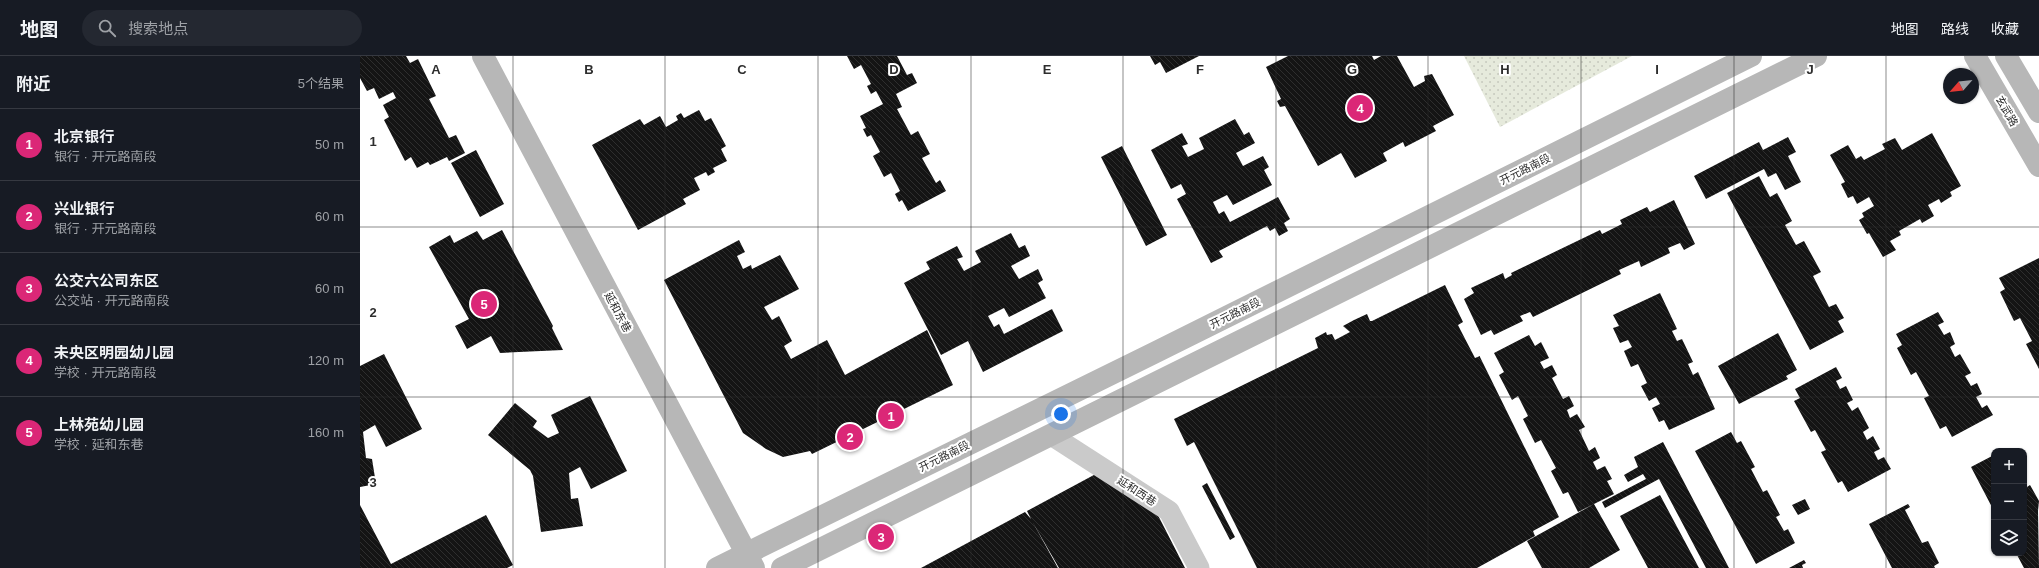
<!DOCTYPE html>
<html lang="zh">
<meta charset="utf-8">
<style>
:root{--surface:#171b24;--page:#242831;--text:#f1f3f6;--muted:#9ea1a6;--line:#363941;--accent:#db2777}
body{margin:0;font-family:Arial,"Noto Sans SC",sans-serif;background:var(--page);color:var(--text)}
.controls{position:absolute;right:12px;bottom:12px;display:grid;overflow:hidden;border-radius:8px;box-shadow:0 1px 3px #0004}
.controls button{width:36px;height:36px;display:grid;place-items:center;padding:0;border:0;border-bottom:1px solid var(--line);background:var(--surface);color:var(--text);font:20px sans-serif}
.compass{position:absolute;left:1583px;top:12px;width:36px;height:36px;border-radius:50%;background:var(--surface);box-shadow:0 1px 3px #0004;rotate:242deg}
.you{position:absolute;left:701px;top:358px;width:14px;height:14px;margin:-10px;border:3px solid #fff;border-radius:50%;background:#1a73e8;box-shadow:0 0 0 6px #1a73e833}
.badge{display:grid;place-items:center;width:26px;height:26px;border-radius:50%;background:var(--accent);color:#fff;font-size:13px;font-weight:700}
.pin{position:absolute;translate:-50% -50%;border:2px solid #fff;box-shadow:0 1px 4px #0006}
.list{margin:0;padding:0;list-style:none}
h2{display:flex;justify-content:space-between;align-items:center;height:52px;margin:0;padding:0 16px;font-size:17px}
h2 small{font-size:13px;font-weight:400;color:var(--muted)}
.list li{display:grid;grid-template-columns:26px 1fr auto;gap:12px;align-items:center;box-sizing:border-box;height:72px;padding:0 16px;border-top:1px solid var(--line)}
.list b{display:block;font-size:15px;white-space:nowrap}
.list p{margin:0;font-size:13px;white-space:nowrap;color:var(--muted)}
.list em{font-size:13px;font-style:normal;color:var(--muted)}
.icon{flex:none;width:22px;height:22px;fill:none;stroke:currentColor;stroke-width:2;stroke-linecap:round;stroke-linejoin:round}
.map{position:relative;flex:none;width:1679px;height:512px;overflow:hidden}
header{display:flex;align-items:center;gap:24px;box-sizing:border-box;height:56px;padding:0 20px;background:var(--surface);border-bottom:1px solid var(--line)}
header strong{font-size:19px}
nav{display:flex;gap:22px;margin-inline-start:auto;font-size:14px}
.search{width:280px;height:36px;background:var(--page);display:flex;align-items:center;gap:10px;box-sizing:border-box;padding:0 14px;border-radius:22px;color:var(--muted);font-size:15px}
main{display:flex}
aside{flex:1;background:var(--surface)}
.map>svg:first-child{display:block}
.green{fill:url(#green-dots)}
.building{fill:url(#building-back-hatch)}
.lines{fill:none;stroke-linecap:round;stroke-linejoin:round}
.street{stroke:#cacaca;stroke-width:21}
.secondary{stroke:#b7b7b7;stroke-width:22}
.grid{fill:none;stroke:#2d2d2d;stroke-width:1;stroke-opacity:0.55}
.labels{text-anchor:middle;stroke-width:4;stroke-linejoin:round;paint-order:stroke}
.street-label{font-size:11px;fill:#2d2d2d;stroke:#fff}
.grid-label{font-size:13px;text-anchor:middle;font-weight:bold;fill:#2d2d2d;stroke:#fff;stroke-width:4;stroke-linejoin:round;paint-order:stroke}
</style>
<header>
<strong>地图</strong>
<div class="search"><svg class="icon" aria-label="search" viewBox="0 0 24 24"><circle cx="10" cy="10" r="6"/><path d="M15 15l6 6"/></svg>搜索地点</div>
<nav><a>地图</a><a>路线</a><a>收藏</a></nav>
</header>
<main>
<aside>
<h2>附近<small>5个结果</small></h2>
<ul class="list">
<li><span class="badge">1</span><div><b>北京银行</b><p>银行 · 开元路南段</p></div><em>50 m</em></li>
<li><span class="badge">2</span><div><b>兴业银行</b><p>银行 · 开元路南段</p></div><em>60 m</em></li>
<li><span class="badge">3</span><div><b>公交六公司东区</b><p>公交站 · 开元路南段</p></div><em>60 m</em></li>
<li><span class="badge">4</span><div><b>未央区明园幼儿园</b><p>学校 · 开元路南段</p></div><em>120 m</em></li>
<li><span class="badge">5</span><div><b>上林苑幼儿园</b><p>学校 · 延和东巷</p></div><em>160 m</em></li>
</ul>
</aside>
<div class="map">
<svg width="1679" height="512" viewBox="0 0 1679 512">
<defs>
<pattern id="green-dots" width="8" height="8" patternUnits="userSpaceOnUse"><rect width="8" height="8" fill="#e6eadc"/><path d="M2 2h.1M6 6h.1" fill="none" stroke="#c6c9bd" stroke-width="1.8" stroke-linecap="round"/></pattern>
<pattern id="building-back-hatch" width="6" height="6" patternUnits="userSpaceOnUse"><rect width="6" height="6" fill="#141414"/><path d="M-1 5l2 2M0 0l6 6M5-1l2 2" fill="none" stroke="#2e2e2e"/></pattern>
</defs>
<rect width="100%" height="100%" fill="#fff"/>
<path class="green" d="M1104,0H1272L1140,71Z"/>
<path class="building" d="M0,0H46L50,7L58,3L76,40L69,43L89,82L96,79L105,97L89,105L87,101L70,109L68,106L57,112L51,101L45,105L24,64L29,61L23,49L36,42L33,36L19,43L14,32L7,35L0,22Z
M487,0H537L547,19L552,17L557,27L536,38L542,51L537,53L551,79L558,75L570,98L562,102L576,127L580,124L586,135L548,155L542,144L539,146L535,138L540,135L531,117L524,121L513,100L520,96L511,79L507,81L503,73L506,72L500,60L523,48L516,35L511,38L507,30L511,28L501,9L494,13Z
M790,0H839L806,17L800,6L795,9Z
M928,0H1012L1014,4L1021,0H1037L1054,31L1065,25L1064,20L1072,18L1094,59L1073,70L1076,75L1045,91L1043,86L1023,97L1027,105L995,122L981,97L958,110L925,50L920,51L917,45L921,43L906,11Z
M339,54L345,65L351,62L366,90L361,93L367,105L353,112L355,116L348,120L346,116L334,122L340,134L323,143L326,148L278,174L232,89L280,63L284,69L300,60L306,71L318,64L316,60L321,57L324,62Z
M875,63L884,79L889,76L895,87L876,97L883,110L903,100L909,111L904,114L912,129L873,149L867,139L853,146L859,158L864,155L870,166L918,141L930,163L924,167L928,175L919,180L915,172L910,175L907,170L859,195L863,201L851,207L817,143L826,138L821,128L811,133L791,94L822,77L828,88L822,90L828,101L844,93L839,82Z
M1572,77L1601,130L1590,136L1592,140L1581,147L1579,143L1568,149L1574,160L1562,167L1560,163L1539,175L1541,179L1530,185L1536,194L1523,201L1509,177L1507,178L1499,164L1504,161L1502,157L1514,150L1509,141L1497,148L1493,140L1488,142L1481,128L1485,126L1470,99L1488,89L1496,103L1501,100L1504,104L1525,93L1522,88L1535,82L1542,94Z
M1428,81L1436,96L1428,100L1441,126L1425,134L1416,117L1408,121L1404,113L1346,143L1334,120L1399,86L1403,94Z
M762,90L807,179L786,190L741,101Z
M116,94L144,148L120,161L91,107Z
M1399,120L1410,141L1417,137L1432,165L1425,169L1436,189L1444,185L1461,216L1453,220L1469,251L1476,248L1484,262L1478,265L1484,276L1450,294L1367,137Z
M1314,144L1335,188L1324,194L1320,187L1308,192L1310,197L1281,211L1279,205L1259,214L1261,218L1173,261L1170,256L1160,260L1163,265L1134,279L1131,274L1121,279L1104,243L1114,237L1111,232L1143,217L1145,223L1152,219L1151,217L1240,174L1242,178L1262,168L1260,164L1287,151L1290,156Z
M142,174L193,270L192,272L203,294L140,297L131,280L107,293L95,270L109,263L69,191L90,179L94,187L117,175L123,184Z
M651,177L659,192L665,189L670,200L651,210L659,223L678,213L683,224L678,227L686,242L649,261L644,252L628,260L634,271L639,268L644,278L692,253L703,275L623,316L608,285L581,299L544,227L570,213L566,206L597,190L603,201L597,203L604,215L621,206L615,195Z
M379,184L385,196L377,200L383,213L391,209L392,213L420,199L439,233L404,251L412,264L419,260L432,285L424,290L431,303L467,284L485,319L567,274L593,329L452,398L450,395L423,401L406,393L383,377L304,224Z
M1679,202V313L1666,288L1672,285L1660,262L1654,265L1640,236L1645,233L1639,222Z
M1085,229L1103,266L1098,269L1101,275L1115,302L1120,300V301L1199,461L1173,475L1175,480L1117,512H897L834,386L827,390L814,363L958,292L955,282L966,276L967,279L972,278L975,284L990,276L983,270L994,264L1007,258L1010,265H1012Z
M1300,237L1317,273L1312,275L1317,285L1322,283L1333,306L1328,308L1333,319L1338,316L1355,353L1309,374L1304,364L1299,366L1292,352L1300,348L1296,341L1289,345L1281,330L1287,327L1278,308L1271,311L1264,295L1272,291L1268,284L1260,287L1253,272L1259,270L1253,259Z
M1578,256L1584,266L1578,269L1584,279L1590,276L1595,288L1590,291L1595,301L1600,298L1611,317L1605,320L1611,330L1617,327L1622,338L1616,341L1622,352L1627,349L1633,359L1592,381L1586,370L1580,373L1564,342L1569,340L1556,316L1551,319L1537,292L1542,289L1536,278Z
M1418,277L1437,314L1426,320L1428,323L1379,348L1358,310Z
M1169,279L1175,290L1181,286L1189,302L1180,306L1184,313L1192,309L1197,319L1192,322L1203,343L1209,340L1214,350L1207,354L1210,362L1217,358L1225,371L1219,374L1229,395L1235,391L1240,402L1233,406L1237,414L1245,410L1252,423L1247,425L1254,438L1218,456L1208,436L1203,438L1191,415L1196,412L1181,384L1175,387L1163,363L1168,360L1158,340L1152,344L1139,319L1144,316L1134,297Z
M24,298L62,373L26,391L15,369L3,376L6,402L12,403L16,428L0,431V310Z
M1476,311L1482,322L1476,325L1480,333L1486,330L1493,344L1487,347L1492,355L1498,351L1509,372L1503,376L1507,384L1513,380L1520,393L1514,396L1518,404L1524,401L1531,413L1488,436L1482,425L1478,427L1461,396L1466,394L1455,374L1451,376L1434,345L1440,342L1435,333Z
M230,340L267,415L231,433L220,411L209,417L211,443L218,442L223,470L181,476L173,420L170,414L128,379L155,347L177,365L173,371L188,382L199,377L191,359Z
M1371,376L1377,387L1381,385L1395,411L1391,413L1403,436L1407,434L1420,459L1416,461L1424,475L1428,473L1435,487L1396,508L1335,395Z
M1303,386L1369,512H1346L1299,423L1245,452L1242,446L1286,423L1283,418L1268,426L1264,419L1278,411L1274,401Z
M1634,399V455L1611,411Z
M745,413L782,428L825,512H699L672,465L698,512H561L665,456L671,463L667,455Z
M847,427L875,481L870,484L842,430Z
M1670,429L1679,445L1678,455L1679,512H1664L1656,497H1664V433Z
M1300,439L1339,512H1288L1260,460Z
M1445,443L1450,453L1438,459L1432,449Z
M1234,448L1260,494L1229,512H1182L1167,485Z
M1548,448L1550,451L1545,454L1562,487L1568,485L1579,507L1574,510L1575,512H1532L1509,468Z
M0,449L31,508L126,459L153,509L147,512H0Z
M1444,504L1446,507L1442,509L1443,512H1429Z"/>
<g class="lines">
<path class="street" d="M691,379L809,455L839,512"/>
<path class="secondary" d="M123,0L394,512
M1615,0L1679,110
M1646,0L1679,56
M357,512L794,297L1391,0
M422,512L1456,0"/>
</g>
<path class="grid" d="M153,0V512M305,0V512M458,0V512M611,0V512M763,0V512M916,0V512M1068,0V512M1221,0V512M1374,0V512M1526,0V512M0,171H1679M0,341H1679"/>
<g class="labels">
<g class="street-label">
<text transform="translate(1647 55) rotate(60)" y="4">玄武路</text>
<text transform="translate(1165 113) rotate(-26)" y="4">开元路南段</text>
<text transform="translate(258 256) rotate(62)" y="4">延和东巷</text>
<text transform="translate(875 257) rotate(-26)" y="4">开元路南段</text>
<text transform="translate(584 400) rotate(-26)" y="4">开元路南段</text>
<text transform="translate(777 435) rotate(33)" y="4">延和西巷</text>
</g>
</g>
<g class="grid-label">
<text x="76" y="18">A</text>
<text x="229" y="18">B</text>
<text x="382" y="18">C</text>
<text x="534" y="18">D</text>
<text x="687" y="18">E</text>
<text x="840" y="18">F</text>
<text x="992" y="18">G</text>
<text x="1145" y="18">H</text>
<text x="1297" y="18">I</text>
<text x="1450" y="18">J</text>
<text x="13" y="90">1</text>
<text x="13" y="261">2</text>
<text x="13" y="431">3</text>
</g>
</svg>
<div class="controls">
<button>+</button>
<button>−</button>
<button><svg class="icon" aria-label="layers" viewBox="0 0 24 24"><path d="M12 4l9 5-9 5-9-5zM3 14l9 5 9-5"/></svg></button>
</div>
<svg class="compass" viewBox="-18 -18 36 36"><path d="M0-13l5 13h-10z" fill="#e53935"/><path d="M0 13l5-13h-10z" fill="#9ea1a6"/></svg>
<div class="you"></div>
<div class="pin badge" style="left:531px;top:360px">1</div>
<div class="pin badge" style="left:490px;top:381px">2</div>
<div class="pin badge" style="left:521px;top:481px">3</div>
<div class="pin badge" style="left:1000px;top:52px">4</div>
<div class="pin badge" style="left:124px;top:248px">5</div>
</div>
</main>
